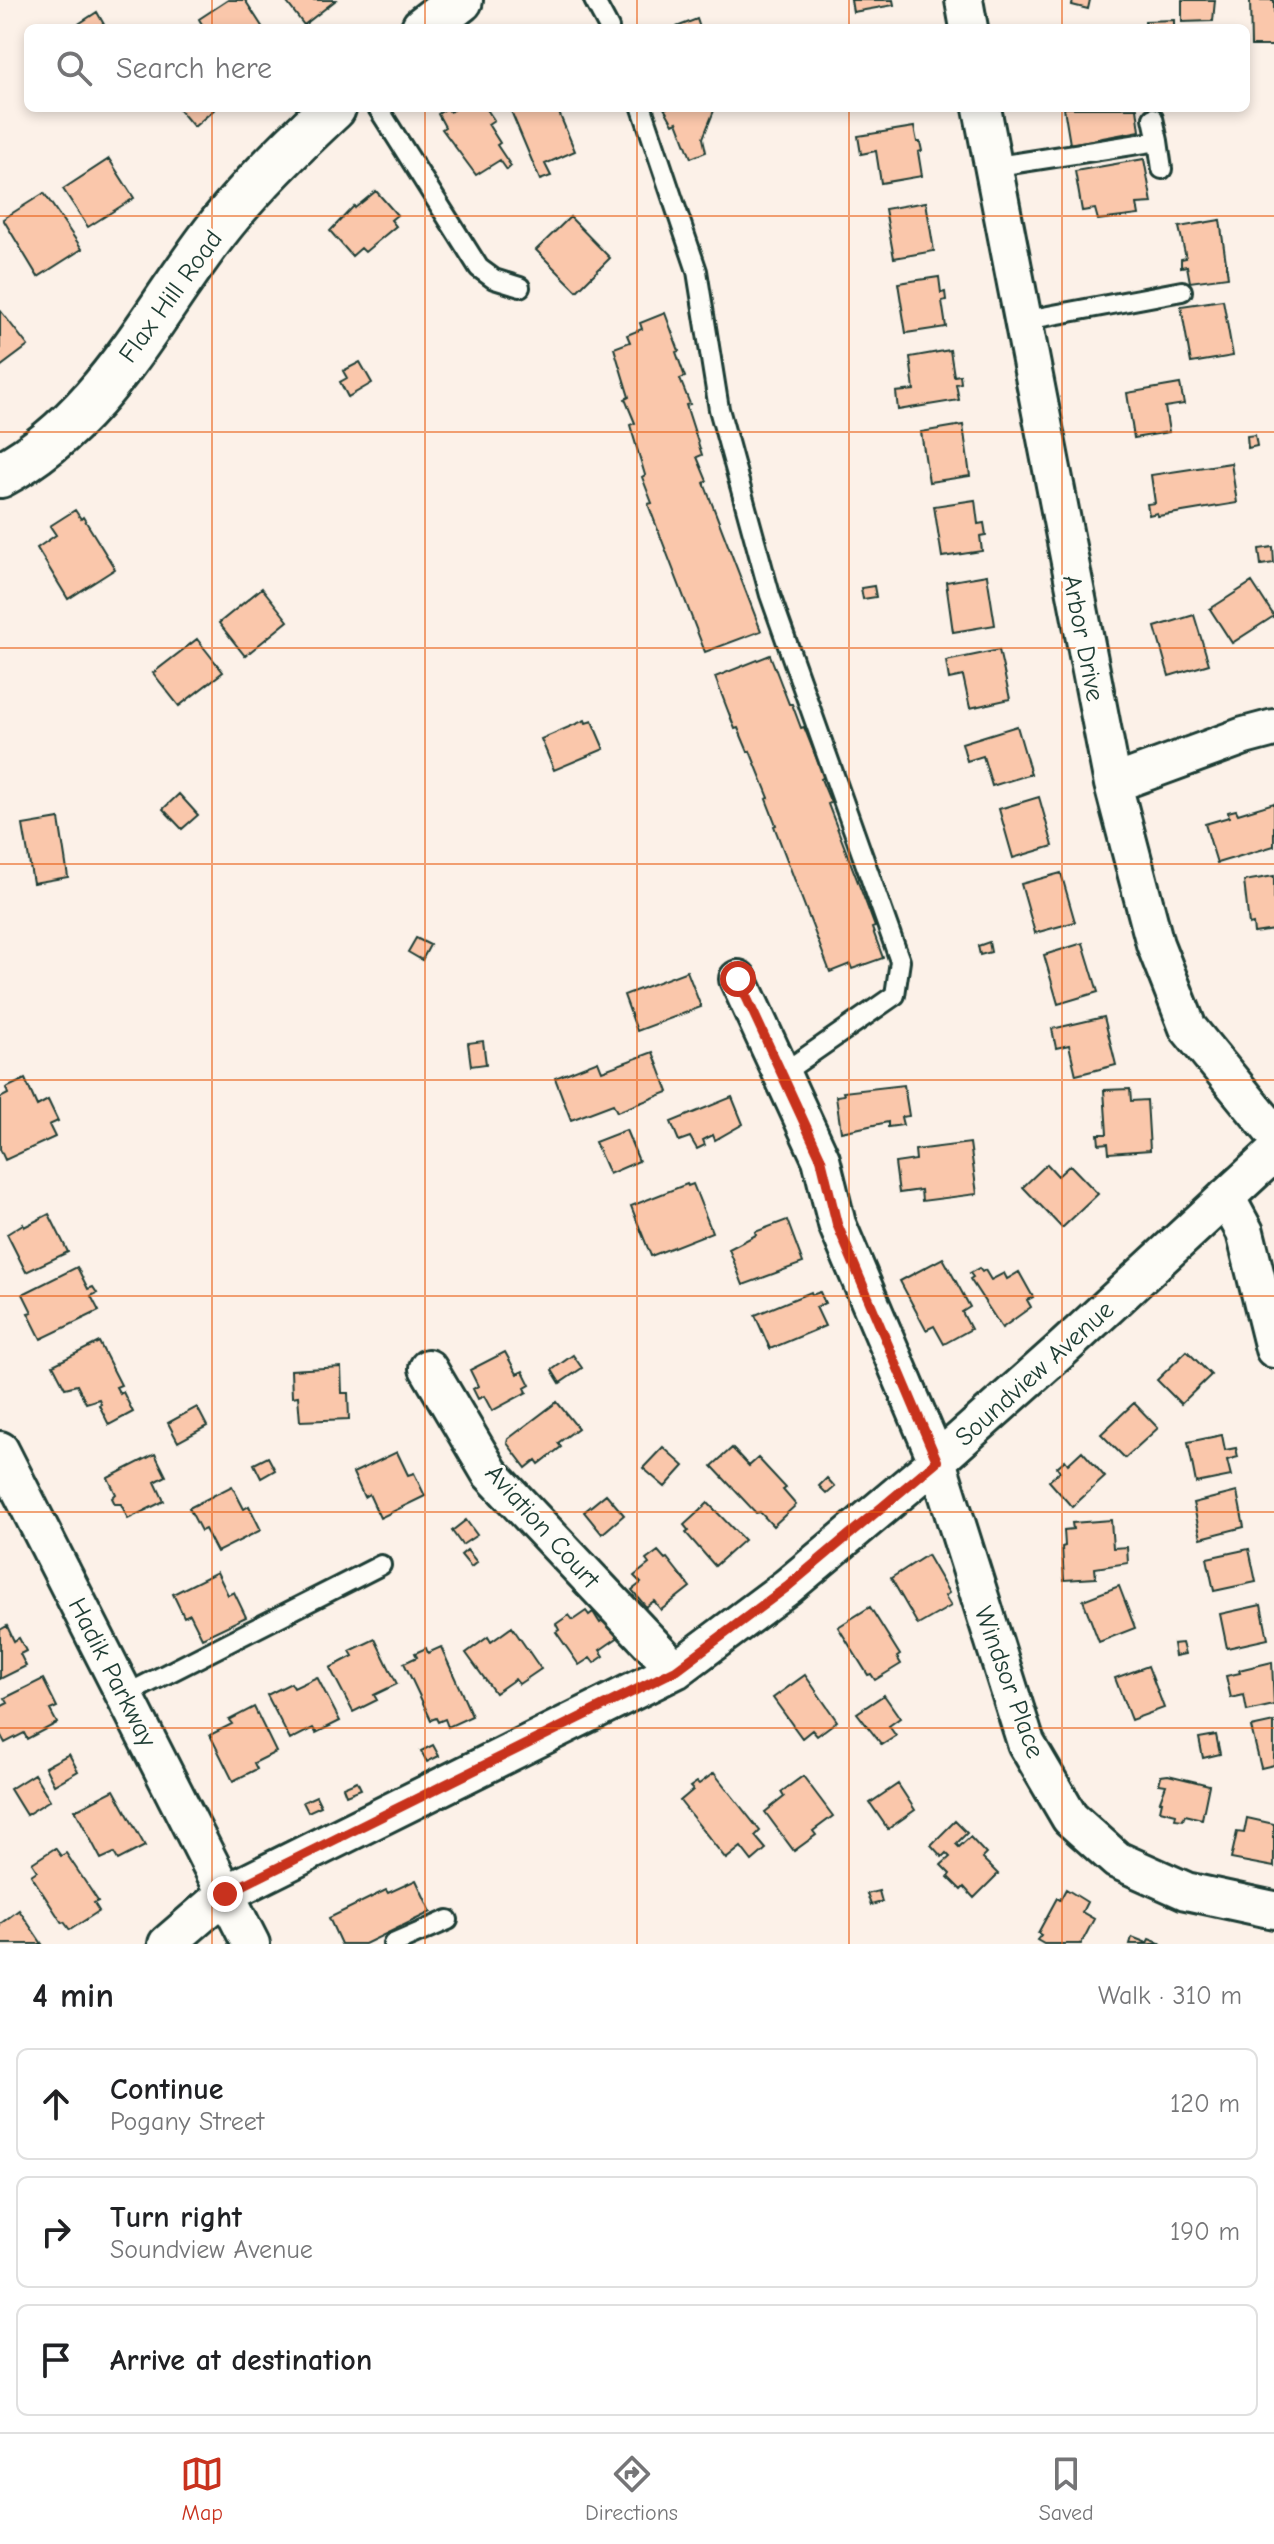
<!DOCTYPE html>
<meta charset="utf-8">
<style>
:root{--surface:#fff;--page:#f6f6f6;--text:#202124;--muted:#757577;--line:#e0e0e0;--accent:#c8321e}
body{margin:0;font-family:"Comic Neue",sans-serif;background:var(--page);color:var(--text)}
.stop{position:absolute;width:24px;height:24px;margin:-18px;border:6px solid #c8321e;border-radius:50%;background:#fff}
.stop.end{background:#c8321e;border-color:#fff;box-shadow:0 2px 8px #0008}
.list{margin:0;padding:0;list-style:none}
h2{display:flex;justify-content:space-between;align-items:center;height:104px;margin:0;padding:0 32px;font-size:34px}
h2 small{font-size:26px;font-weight:400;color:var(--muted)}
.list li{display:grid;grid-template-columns:52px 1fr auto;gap:24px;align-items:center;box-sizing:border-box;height:112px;margin:0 16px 16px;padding:0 16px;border:2px solid var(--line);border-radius:12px}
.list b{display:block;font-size:30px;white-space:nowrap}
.list p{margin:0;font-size:26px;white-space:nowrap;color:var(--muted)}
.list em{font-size:26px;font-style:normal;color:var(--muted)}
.icon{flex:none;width:44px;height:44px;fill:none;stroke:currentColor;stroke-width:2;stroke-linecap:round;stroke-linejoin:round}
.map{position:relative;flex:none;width:1274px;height:1944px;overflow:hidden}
.search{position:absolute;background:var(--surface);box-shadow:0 4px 12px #0003;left:24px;right:24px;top:24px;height:88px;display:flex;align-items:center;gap:20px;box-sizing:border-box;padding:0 28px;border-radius:12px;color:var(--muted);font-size:30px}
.sheet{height:488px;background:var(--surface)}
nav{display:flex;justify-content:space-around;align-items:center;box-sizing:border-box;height:112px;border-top:2px solid var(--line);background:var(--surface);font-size:22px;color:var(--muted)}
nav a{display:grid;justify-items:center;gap:4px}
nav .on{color:var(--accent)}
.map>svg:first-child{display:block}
.building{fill:#fac7ab;stroke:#1f3d34;stroke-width:2}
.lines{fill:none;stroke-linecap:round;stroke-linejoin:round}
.service-casing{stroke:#1f3d34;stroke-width:24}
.minor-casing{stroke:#1f3d34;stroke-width:42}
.secondary-casing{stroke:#1f3d34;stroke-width:50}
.service{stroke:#fdfcf7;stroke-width:18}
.minor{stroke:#fdfcf7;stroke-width:36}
.secondary{stroke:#fdfcf7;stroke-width:44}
.route{stroke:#c8321e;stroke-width:10}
.grid{fill:none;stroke:#e8590c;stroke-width:2;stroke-opacity:0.55}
.labels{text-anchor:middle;stroke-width:6;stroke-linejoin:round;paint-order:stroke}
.street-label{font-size:26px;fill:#1f3d34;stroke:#fdfcf7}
</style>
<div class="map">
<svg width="1274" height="1944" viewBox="0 0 1274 1944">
<rect width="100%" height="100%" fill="#fcf1e8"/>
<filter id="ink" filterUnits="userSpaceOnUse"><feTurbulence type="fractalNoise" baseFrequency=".0125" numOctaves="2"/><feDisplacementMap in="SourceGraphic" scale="16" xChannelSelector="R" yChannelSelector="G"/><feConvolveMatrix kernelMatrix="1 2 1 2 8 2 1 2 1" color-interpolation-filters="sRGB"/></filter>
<g filter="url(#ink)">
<path class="building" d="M228,0H245L263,28H204L199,19Z
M285,0H336L304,25Z
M851,0H893L894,5L853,12Z
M1073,0H1090L1088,9L1072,5Z
M1182,0H1215L1213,21L1182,22Z
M1250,0H1274V46H1251Z
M97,12L106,28H79L77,25Z
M697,19L700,28H674Z
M1174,20V28H1145V21Z
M178,108H216L194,127Z
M447,108L450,112L457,108H486L494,120L488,124L500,143L497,145L511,166L507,170L500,160L476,175L442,129L445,127L438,114Z
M518,108H557L575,151L545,164L551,176L540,180L511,111Z
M664,108H715L703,138L706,152L691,158L677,122L673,124Z
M1064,108H1137L1140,131L1070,144Z
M914,127L917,142H920L922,151L918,152L922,176L881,183L876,151L861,154L858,136Z
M109,159L134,198L88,227L63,189Z
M1144,159L1152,203L1137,204L1139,215L1098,220L1095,209L1082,211L1075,171Z
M376,191L397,215L391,220L396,226L365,252L361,248L352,256L330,231L354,206L355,208Z
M44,193L82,249L38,277L3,219Z
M926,202L934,251L894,258L885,209Z
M570,217L610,258L577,291L536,250Z
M1220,220L1228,277L1190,282L1187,266L1181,267V259L1186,258L1179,227Z
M939,277L941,293L945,292L946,300L942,301L946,327L906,333L898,283Z
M1223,300L1233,356L1191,363L1181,306Z
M0,310L28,346L0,367Z
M665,313L679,351L676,352L685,377L680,379L690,404L686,405L702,455L697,457L707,481L704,483L761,631L705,652L648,504L652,503L642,477L645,475L630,425L635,423L625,399L629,397L614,348L630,342L627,335L642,329L640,323Z
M950,350L954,376L960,375L961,383L956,384L959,400L898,410L896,392L914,390L910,357Z
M360,362L372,383L348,397L340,382L347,378L343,371Z
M1180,384L1184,404L1165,407L1169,432L1134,438L1127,393Z
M963,425L970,476L929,482L921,432Z
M1255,435L1257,446L1248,448L1247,436Z
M1231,463L1237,503L1158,516L1157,513L1149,515L1147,504L1155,503L1151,475Z
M975,500L978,524L984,523L986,535L980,536L982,551L942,557L934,506Z
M75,510L81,519L83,517L115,569L68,599L37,548L56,535L50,526Z
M1273,547L1274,563L1261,565L1259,549Z
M987,575L995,625L953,632L946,582Z
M1252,582L1274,616L1232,643L1210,609Z
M874,586L876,597L863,599L861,588Z
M262,588L288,621L245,656L219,623Z
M1194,615L1209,664L1169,676L1155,627Z
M197,639L223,672L179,706L153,673Z
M999,650L1010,699L970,708L963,676L949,679L946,661Z
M770,655L789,704H792L801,728L804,727L824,777L821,779L831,803L828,804L866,903L875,927L872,928L883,958L852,969L850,964L830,972L774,826L776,825L766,799L769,798L750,751L748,752L738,728L735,729L715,677Z
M585,720L586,723L592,721L604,749L554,770L541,739Z
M1017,726L1031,774L992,786L983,756L967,761L962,743Z
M179,794L198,815L182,829L163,809Z
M1039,797L1053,846L1013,858L999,809Z
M1274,803V846L1217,863L1205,824L1229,817L1228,812L1236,810L1238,814Z
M59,819L68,877L33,883L23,825Z
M1061,873L1075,922L1035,933L1021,884Z
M1274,876V930L1254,933L1253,924L1249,925L1244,881Z
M416,938L430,945L422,960L408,952Z
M989,942L991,952L980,955L978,946Z
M1083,943L1098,992L1058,1004L1044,955Z
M687,971L701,1007L637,1031L624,995Z
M1104,1017L1116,1065L1076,1075L1069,1045L1056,1048L1052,1029Z
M483,1041L486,1064L471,1066L468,1043Z
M653,1052L668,1092L617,1112L613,1104L571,1120L555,1078L598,1061L602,1071Z
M25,1079L37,1106L48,1100L58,1121L49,1125L55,1137L5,1160L0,1149V1098L8,1094L6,1088Z
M904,1085L909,1116L901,1117L903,1125L888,1127V1122L841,1132L836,1096L844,1095L843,1092Z
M1130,1089L1131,1101L1147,1100L1150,1150L1109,1153L1108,1143L1099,1144L1098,1134H1107L1104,1090Z
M732,1097L743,1124L715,1140L713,1135L703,1140L705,1145L697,1149L690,1137L679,1141L671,1122Z
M626,1130L639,1161L609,1174L595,1142Z
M970,1143L977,1194L922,1201L921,1190L899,1193L895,1163L916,1160L915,1150Z
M1047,1164L1058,1176L1070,1165L1098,1194L1062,1228L1023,1187Z
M687,1184L688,1186L693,1184L712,1232L651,1256L631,1206Z
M49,1214L68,1252L26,1272L7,1234L23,1224L24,1227Z
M787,1220L803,1263L743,1285L729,1249L756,1235L755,1232Z
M943,1258L970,1307L962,1312L971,1329L944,1344L934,1326L926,1330L900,1281Z
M77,1267L88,1289L93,1287L97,1293L91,1296L99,1311L41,1339L28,1313L32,1312L23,1294Z
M979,1268L982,1272L985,1270L991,1280L1004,1273L1007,1279L1019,1272L1033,1297L1027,1300L1031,1307L1002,1328L970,1279L973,1277L970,1273Z
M811,1292L812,1295L820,1292L825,1303L816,1307L825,1326L770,1349L755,1315Z
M99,1342L121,1385L116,1387L120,1394L123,1392L133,1412L109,1425L99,1405L101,1404L99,1399L86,1403L77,1385L65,1388L53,1365Z
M1187,1351L1211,1375L1181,1404L1157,1380Z
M505,1352L517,1374L523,1371L530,1385L525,1388L527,1392L492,1411L484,1396L478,1399L473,1389L478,1386L470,1370Z
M573,1355L582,1368L560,1383L552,1370Z
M341,1367L342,1393H348L349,1419L300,1421L298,1396L292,1397L291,1370Z
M557,1402L578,1428L558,1443L561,1447L539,1464L536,1460L526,1468L507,1443L508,1439Z
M1134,1403L1158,1428L1125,1458L1101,1434Z
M197,1407L207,1426L178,1442L168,1423Z
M1222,1435L1225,1450L1236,1448L1238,1457L1227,1460L1231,1476L1196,1483L1188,1442Z
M663,1447L684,1466L665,1487L643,1468Z
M732,1448L749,1466L758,1458L786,1488L783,1490L796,1505L773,1526L760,1512L756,1513L712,1466Z
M1082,1451L1105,1477L1072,1507L1049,1481L1060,1471L1057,1467L1065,1460L1068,1464Z
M397,1452L408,1475L414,1473L425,1496L380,1518L369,1494L364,1497L353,1473Z
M155,1454L166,1476L155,1482L164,1501L128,1519L121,1504H115L112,1498L116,1494L108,1478Z
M268,1457L275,1470L261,1478L254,1464Z
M827,1478L835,1487L827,1494L819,1486Z
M232,1486L244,1509L249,1506L261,1530L217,1552L205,1529L201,1531L189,1508Z
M1237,1492L1244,1527L1201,1538L1193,1503Z
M606,1494L624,1515L602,1534L584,1512Z
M708,1503L744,1540L715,1566L686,1533L689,1531L684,1525Z
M466,1520L477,1535L462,1545L452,1531Z
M1111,1520L1113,1548L1127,1547L1128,1563L1095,1568L1096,1578L1064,1580L1062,1547L1065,1546L1064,1530L1073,1529L1072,1523Z
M1249,1549L1256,1582L1214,1591L1207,1558Z
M467,1550L477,1562L471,1567L461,1555Z
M658,1551L665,1559L667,1558L690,1587L661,1610L654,1601L646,1607L632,1590L641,1583L634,1576L649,1564L646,1560Z
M927,1555L949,1593L945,1596L951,1606L918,1625L891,1578Z
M217,1572L228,1595L234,1592L246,1617L202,1638L190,1614L184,1617L173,1594Z
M1119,1586L1135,1628L1099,1642L1083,1600Z
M1261,1605L1268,1639L1227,1648L1220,1614Z
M870,1607L900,1655L897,1657L901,1664L875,1680L871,1674L868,1675L838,1627Z
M586,1611L589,1615L593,1612L600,1623L610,1616L623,1634L600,1650L604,1656L594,1663L590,1658L579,1665L556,1632L559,1630L556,1624L569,1615L573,1620Z
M7,1626L14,1641L19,1638L26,1651L20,1654L26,1666L0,1679V1630Z
M512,1627L541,1669L519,1684L515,1679L495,1693L466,1653L488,1637L491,1642Z
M375,1639L397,1684L374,1695L377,1700L353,1712L330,1668L353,1656L350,1651Z
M1182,1643L1185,1654L1175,1656L1173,1644Z
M441,1647L472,1716L448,1727L445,1719L438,1722L436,1718L431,1720L404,1663L417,1657L415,1653L426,1648L428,1653Z
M1272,1662L1274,1705L1247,1711L1244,1695L1231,1698L1226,1676L1240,1673L1239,1670Z
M1148,1666L1164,1708L1131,1720L1115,1678Z
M805,1675L837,1721L817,1736L812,1730L802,1738L773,1698Z
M317,1677L340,1721L316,1733L313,1728L290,1740L267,1695L291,1683L294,1688Z
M43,1679L57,1707L50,1710L57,1723L27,1739L24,1733L5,1743L0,1734V1707L8,1703L5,1698Z
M884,1695L900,1718L889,1726L896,1736L882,1745L857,1713Z
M254,1707L276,1752L254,1763L257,1769L233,1781L210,1735L232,1724L229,1720Z
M1274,1722V1765L1261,1768L1251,1727Z
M1216,1735L1220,1754L1203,1758L1199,1738Z
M433,1745L439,1756L427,1762L421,1751Z
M69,1754L78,1771L54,1785L45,1767Z
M714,1773L760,1831L755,1836L766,1849L752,1861L741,1847L726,1859L680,1801L693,1790L690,1787L697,1782L699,1784Z
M34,1774L50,1800L26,1815L10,1789Z
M1168,1775L1209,1785L1202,1819L1185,1815L1183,1820L1175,1819L1176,1814L1160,1810L1162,1801H1160L1166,1785L1159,1784L1161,1776Z
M803,1776L833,1816L813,1831L816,1835L794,1851L765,1812L784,1797L781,1792Z
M357,1781L361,1789L346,1795L343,1787Z
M898,1784L915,1810L888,1829L870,1803Z
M114,1790L145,1846L118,1860L114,1853L101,1859L75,1810Z
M316,1796L321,1806L308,1812L303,1802Z
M1247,1818L1274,1824V1867L1231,1859L1237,1832L1244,1833Z
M955,1821L967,1833L956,1844L959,1847L970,1837L986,1854L982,1858L998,1874L974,1898L964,1887L961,1890L948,1877L950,1874L941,1865L950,1857L946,1853L942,1857L931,1845Z
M55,1848L61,1856L66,1853L98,1901L94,1903L99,1911L70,1930L64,1922L62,1923L31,1875L37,1871L32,1863Z
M416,1880L431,1912L365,1944H341L329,1918L386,1890L388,1893Z
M1066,1889L1087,1902L1082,1912L1094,1919L1081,1944H1044L1037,1940L1041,1935L1038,1933L1057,1898L1060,1900Z
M879,1891L882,1902L871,1905L867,1894Z
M19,1910L42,1944H0V1924Z
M1132,1937L1147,1943L1149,1939L1162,1944H1130Z"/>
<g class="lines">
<defs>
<path id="service" d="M594,0L609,28
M378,108L479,268L494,279L520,287
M642,108L697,271L719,409L770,595L900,961L895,995L783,1073
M1153,118L1158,141
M991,167L1158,141L1162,169
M1021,321L1182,291
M125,1695L381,1565
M393,1944L448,1920"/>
<path id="minor" d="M964,0L969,28
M982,108L1113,784L1155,944L1188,1028L1274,1133
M1113,784L1244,736L1274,728
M738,979L821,1159L837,1224L937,1461L1026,1743L1070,1818L1117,1860L1186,1891L1274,1910
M1226,1197L1245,1232L1274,1349
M428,1368L490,1473L676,1670
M0,1450L251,1944
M167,1944L225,1894L676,1670L787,1587L937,1461L1059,1352L1274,1153"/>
<path id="secondary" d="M424,28L460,0
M0,475C102,421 148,319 216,231C249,188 293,145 333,108"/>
</defs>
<use href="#service" class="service-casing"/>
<use href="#minor" class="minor-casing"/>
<use href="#secondary" class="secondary-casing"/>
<use href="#service" class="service"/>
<use href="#minor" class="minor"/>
<use href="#secondary" class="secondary"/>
</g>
</g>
<g class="lines" filter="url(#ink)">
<path class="route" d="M225,1894L676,1670L787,1587L937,1461L837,1224L821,1159L738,979"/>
</g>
<path class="grid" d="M212,0V28M425,0V28M637,0V28M849,0V28M1062,0V28M212,108V1944M425,108V1944M637,108V1944M849,108V1944M1062,108V1944M0,216H1274M0,432H1274M0,648H1274M0,864H1274M0,1080H1274M0,1296H1274M0,1512H1274M0,1728H1274"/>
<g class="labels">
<g class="street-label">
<text transform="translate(170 296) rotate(-54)" y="9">Flax Hill Road</text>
<text transform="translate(1084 638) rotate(79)" y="9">Arbor Drive</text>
<text transform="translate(1034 1373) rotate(-42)" y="9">Soundview Avenue</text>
<text transform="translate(543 1526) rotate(48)" y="9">Aviation Court</text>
<text transform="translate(113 1672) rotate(63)" y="9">Hadik Parkway</text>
<text transform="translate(1010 1682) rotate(70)" y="9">Windsor Place</text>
</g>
</g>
</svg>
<div class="stop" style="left:738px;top:979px"></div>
<div class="stop end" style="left:225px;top:1894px"></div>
<div class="search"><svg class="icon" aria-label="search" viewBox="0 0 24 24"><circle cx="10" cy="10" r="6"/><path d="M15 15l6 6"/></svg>Search here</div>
</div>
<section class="sheet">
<h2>4 min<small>Walk · 310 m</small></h2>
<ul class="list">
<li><svg class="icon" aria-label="ahead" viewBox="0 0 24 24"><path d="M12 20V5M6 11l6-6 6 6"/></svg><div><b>Continue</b><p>Pogany Street</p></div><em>120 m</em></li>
<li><svg class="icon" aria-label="right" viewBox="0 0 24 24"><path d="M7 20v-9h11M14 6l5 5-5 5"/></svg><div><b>Turn right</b><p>Soundview Avenue</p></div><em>190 m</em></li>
<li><svg class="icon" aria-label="arrive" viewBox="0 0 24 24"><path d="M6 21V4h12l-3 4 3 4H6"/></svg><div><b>Arrive at destination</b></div></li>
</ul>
</section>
<nav>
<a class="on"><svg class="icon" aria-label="map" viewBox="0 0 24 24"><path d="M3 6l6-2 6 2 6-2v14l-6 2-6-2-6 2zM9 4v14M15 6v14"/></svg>Map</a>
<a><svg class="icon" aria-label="directions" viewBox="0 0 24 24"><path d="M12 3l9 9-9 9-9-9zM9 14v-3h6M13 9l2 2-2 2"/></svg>Directions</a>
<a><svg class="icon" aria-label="saved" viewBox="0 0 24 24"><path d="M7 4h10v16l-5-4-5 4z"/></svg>Saved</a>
</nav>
